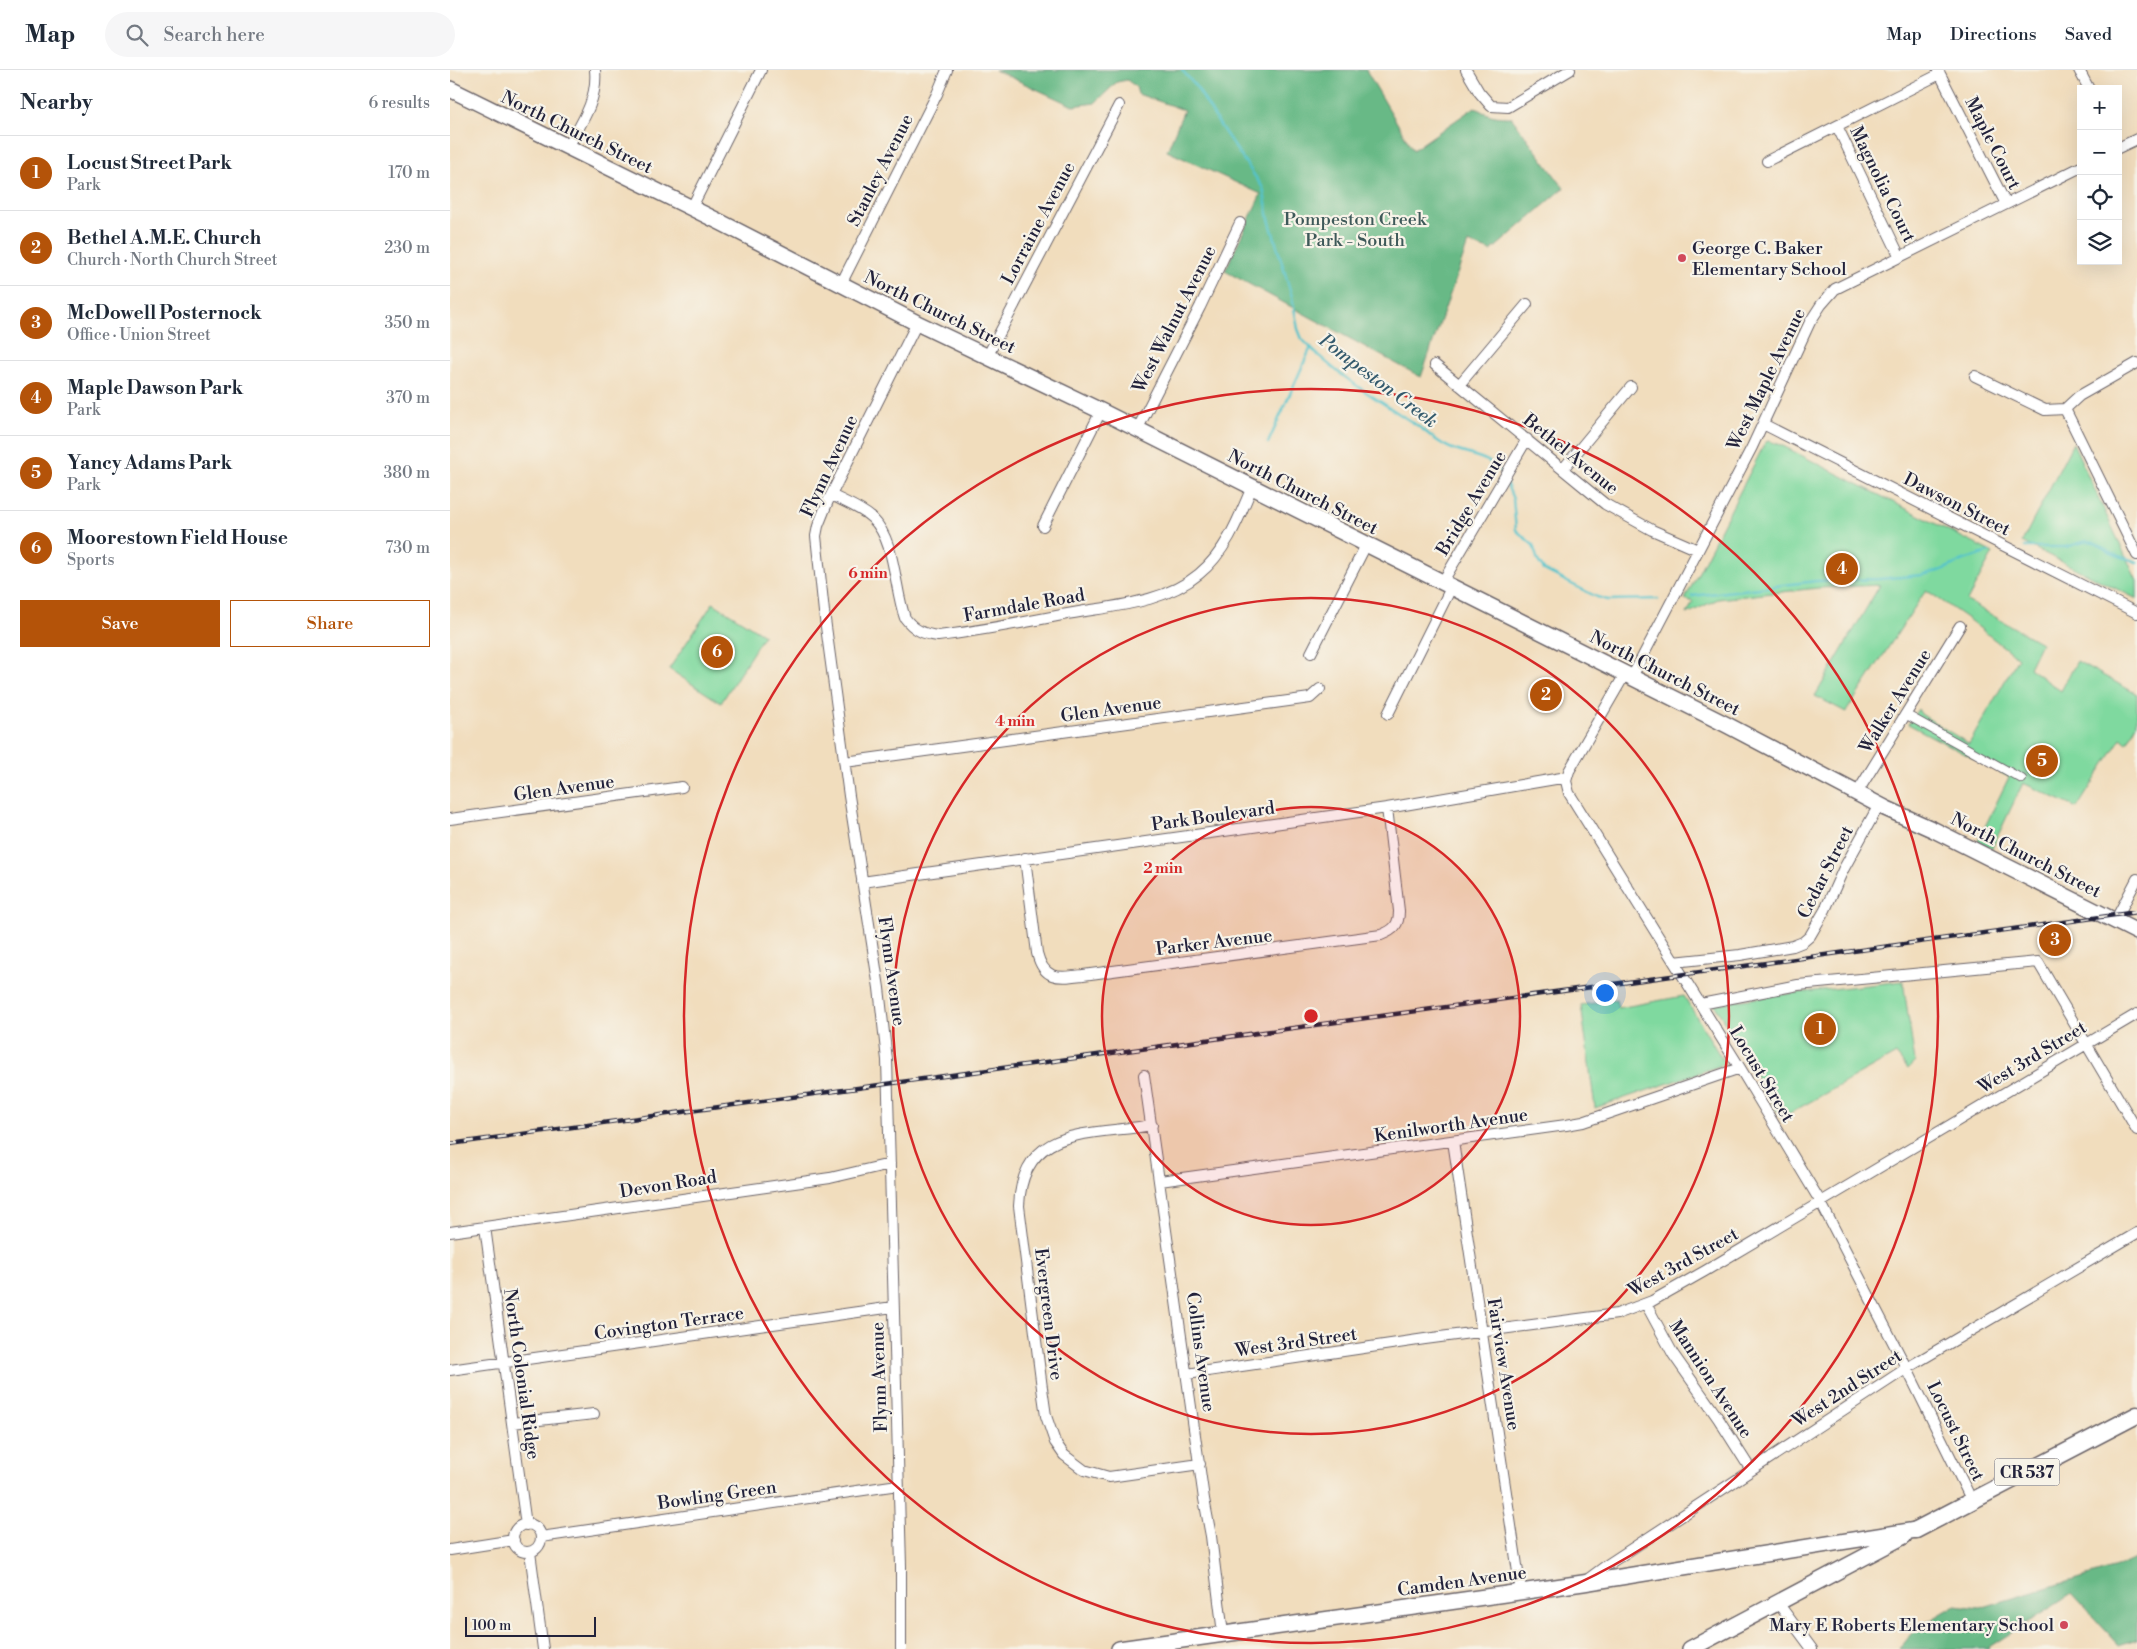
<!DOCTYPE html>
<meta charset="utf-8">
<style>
:root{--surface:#fff;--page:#f6f6f7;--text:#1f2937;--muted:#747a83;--line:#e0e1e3;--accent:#b45309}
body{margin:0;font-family:"Libre Bodoni",serif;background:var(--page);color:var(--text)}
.controls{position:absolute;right:15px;top:15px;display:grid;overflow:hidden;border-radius:0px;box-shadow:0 5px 20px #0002}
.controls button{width:45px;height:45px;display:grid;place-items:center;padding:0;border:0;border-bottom:1px solid var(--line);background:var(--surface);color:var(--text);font:25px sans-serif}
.scale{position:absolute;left:15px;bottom:12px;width:131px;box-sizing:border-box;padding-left:5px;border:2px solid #22223b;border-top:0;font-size:14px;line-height:18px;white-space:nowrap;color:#22223b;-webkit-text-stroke:4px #f7f3e8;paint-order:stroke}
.you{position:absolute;left:1154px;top:922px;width:18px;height:18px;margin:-12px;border:4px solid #fff;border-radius:50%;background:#1a73e8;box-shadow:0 0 0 8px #1a73e833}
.badge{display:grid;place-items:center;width:32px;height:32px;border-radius:50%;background:var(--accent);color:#fff;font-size:16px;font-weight:700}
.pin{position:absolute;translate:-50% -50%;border:2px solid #fff;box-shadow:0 1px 5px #0006}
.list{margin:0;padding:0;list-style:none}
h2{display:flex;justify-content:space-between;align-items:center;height:65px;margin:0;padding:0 20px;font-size:21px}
h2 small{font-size:16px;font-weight:400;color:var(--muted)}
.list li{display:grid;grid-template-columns:32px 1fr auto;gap:15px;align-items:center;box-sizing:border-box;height:75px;padding:0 20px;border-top:1px solid var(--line)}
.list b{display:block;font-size:19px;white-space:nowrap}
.list p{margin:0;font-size:16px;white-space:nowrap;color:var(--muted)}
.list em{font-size:16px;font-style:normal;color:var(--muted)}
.actions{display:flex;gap:10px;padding:15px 20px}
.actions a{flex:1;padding:11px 0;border:1px solid var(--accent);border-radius:0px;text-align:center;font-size:18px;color:var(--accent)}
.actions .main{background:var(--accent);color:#fff}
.icon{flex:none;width:28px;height:28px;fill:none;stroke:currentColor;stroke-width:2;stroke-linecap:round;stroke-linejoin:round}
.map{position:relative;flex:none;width:1687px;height:1579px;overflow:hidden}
header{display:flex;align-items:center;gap:30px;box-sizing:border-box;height:70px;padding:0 25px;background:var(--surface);border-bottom:1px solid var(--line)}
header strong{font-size:24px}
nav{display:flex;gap:28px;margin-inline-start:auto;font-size:18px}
.search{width:350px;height:45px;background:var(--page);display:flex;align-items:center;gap:12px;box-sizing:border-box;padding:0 18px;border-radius:28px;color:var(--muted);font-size:19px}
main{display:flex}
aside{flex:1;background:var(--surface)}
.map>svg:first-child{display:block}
.green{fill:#7fd99f;stroke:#507e6d}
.forest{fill:#67b986;stroke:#446e60}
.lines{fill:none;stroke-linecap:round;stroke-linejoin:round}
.stream{stroke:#55c3cb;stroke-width:2.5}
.pedestrian-casing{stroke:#6a6368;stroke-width:10}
.minor-casing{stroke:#6a6368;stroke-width:12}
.secondary-casing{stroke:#6a6368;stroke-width:18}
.primary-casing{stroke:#6a6368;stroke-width:19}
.pedestrian{stroke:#fff;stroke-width:8}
.minor{stroke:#fff;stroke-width:10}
.secondary{stroke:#fff;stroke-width:15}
.primary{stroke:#fff;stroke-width:16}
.rail-casing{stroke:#22223b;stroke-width:4.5}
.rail{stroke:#f7f3e8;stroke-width:2.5;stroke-dasharray:8;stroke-linecap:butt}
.ring{fill:none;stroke:#d62828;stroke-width:2.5}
.poi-dot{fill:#d1495b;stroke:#f7f3e8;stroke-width:2}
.labels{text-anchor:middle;stroke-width:4.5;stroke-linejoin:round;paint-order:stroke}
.shield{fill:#f7f3e8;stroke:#62616f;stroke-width:1}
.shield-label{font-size:16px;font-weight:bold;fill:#22223b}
.street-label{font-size:18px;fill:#22223b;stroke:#f7f3e8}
.park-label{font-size:18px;fill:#3e5959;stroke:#f7f3e8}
.poi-label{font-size:18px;fill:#22223b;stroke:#f7f3e8;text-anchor:start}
.water-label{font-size:19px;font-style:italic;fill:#345a6d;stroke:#f7f3e8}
.centre{fill:#d62828;stroke:#f7f3e8;stroke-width:2.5}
.ring-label{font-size:15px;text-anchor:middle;font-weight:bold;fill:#d62828;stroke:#f7f3e8;stroke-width:4.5;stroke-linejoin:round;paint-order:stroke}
</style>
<header>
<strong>Map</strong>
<div class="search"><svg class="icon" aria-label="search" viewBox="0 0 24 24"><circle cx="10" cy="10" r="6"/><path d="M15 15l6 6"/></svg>Search here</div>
<nav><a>Map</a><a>Directions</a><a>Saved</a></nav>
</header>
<main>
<aside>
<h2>Nearby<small>6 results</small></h2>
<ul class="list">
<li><span class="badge">1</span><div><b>Locust Street Park</b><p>Park</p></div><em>170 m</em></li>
<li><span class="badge">2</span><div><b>Bethel A.M.E. Church</b><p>Church · North Church Street</p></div><em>230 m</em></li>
<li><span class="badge">3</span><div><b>McDowell Posternock</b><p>Office · Union Street</p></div><em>350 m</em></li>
<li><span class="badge">4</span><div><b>Maple Dawson Park</b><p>Park</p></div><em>370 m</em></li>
<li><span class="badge">5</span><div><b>Yancy Adams Park</b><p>Park</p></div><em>380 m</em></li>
<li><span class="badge">6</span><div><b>Moorestown Field House</b><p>Sports</p></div><em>730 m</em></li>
</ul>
<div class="actions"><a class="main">Save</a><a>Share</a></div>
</aside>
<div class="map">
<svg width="1687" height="1579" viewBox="0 0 1687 1579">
<rect width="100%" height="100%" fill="#f7f3e8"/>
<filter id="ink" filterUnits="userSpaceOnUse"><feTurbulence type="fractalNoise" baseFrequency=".02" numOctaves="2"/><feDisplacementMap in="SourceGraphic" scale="10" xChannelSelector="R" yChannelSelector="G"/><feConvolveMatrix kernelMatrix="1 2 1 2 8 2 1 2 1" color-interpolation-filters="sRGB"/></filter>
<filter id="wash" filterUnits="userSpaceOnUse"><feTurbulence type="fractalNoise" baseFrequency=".0096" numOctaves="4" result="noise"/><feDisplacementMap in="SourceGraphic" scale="20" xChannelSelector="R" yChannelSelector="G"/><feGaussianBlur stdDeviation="1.12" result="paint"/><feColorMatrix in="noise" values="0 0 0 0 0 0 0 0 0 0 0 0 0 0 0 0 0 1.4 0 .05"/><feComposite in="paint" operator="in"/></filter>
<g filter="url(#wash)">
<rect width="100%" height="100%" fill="#f1ddbd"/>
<path class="green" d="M1318,371L1331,375L1543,483L1517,531L1591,573L1579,598L1611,621L1627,591L1687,624V654L1677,673L1671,668L1627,738L1573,713L1542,778L1528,771L1559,707L1458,654L1468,639L1471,644L1519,674L1568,588L1518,549L1476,520L1396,642L1365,626L1430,515L1368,518L1268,529L1237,544L1243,532L1235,529L1315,373Z
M1623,373L1687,511V529L1572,472Z
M263,533L314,565L271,633L219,599Z
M1453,911L1465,992L1458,999L1446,984L1331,1048L1264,934L1320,926Z
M1234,926L1275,994L1145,1038L1131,935L1166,930L1168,938Z"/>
<path class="forest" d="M545,0H916L963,80L1025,37C1037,46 1047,47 1061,47L1114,118L1041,181L1018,173L971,307L775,201L811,124L717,81L734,40L688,24L686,17L677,10L667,12L645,33L623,36Z
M1687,1488V1569L1669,1575L1622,1524L1539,1577L1540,1579H1449L1467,1558L1506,1535L1530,1538L1670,1496Z"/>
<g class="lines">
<path class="stream" d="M732,0L747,18L771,57L813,118L819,149L842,227L848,259L852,269C883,303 926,329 965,354C977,362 986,372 1000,378C1018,386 1042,386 1053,405
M818,373L861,277
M1055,410L1063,429L1066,460L1083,475L1088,491L1094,500L1147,527L1158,530L1208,529
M1575,477H1616L1637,471L1644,472L1661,483L1687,492
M1242,526L1366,511L1429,509L1472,505L1492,500L1514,490L1539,482"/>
</g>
</g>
<g filter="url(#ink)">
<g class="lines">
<defs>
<path id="pedestrian" d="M1455,644L1572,709"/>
<path id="minor" d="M1016,0L1029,22L1041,36L1058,37L1120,0
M1488,0L1556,134
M1629,0L1639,19
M1387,56L1450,187
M118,77C132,52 148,29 145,0
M1668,78L1687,69
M1317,91L1490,4
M241,139L311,0
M391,214L487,24L497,0
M537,287L669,35
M985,295L1155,434L1202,460L1248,480
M1525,306L1595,340L1615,339
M1009,315L1077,234
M1615,339L1687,485
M1615,339L1629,326L1687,293
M1313,354L1687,543
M687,360L750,237L790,153
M1113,399L1181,317
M381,425C395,432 411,438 422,448C446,471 444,518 455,548C464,560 473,564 488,566C530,561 571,553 612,545C658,536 712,535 749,504C776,482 789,448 802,417
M593,456L651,341
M992,513L1077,369
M861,583L916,475
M1175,604L1119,701L1116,711L1119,723L1290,998L1370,1131L1460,1305L1522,1431
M1182,607L1302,377L1360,252L1371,235L1385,219L1631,97
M938,644L1001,518
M395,692L860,628L870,619
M1407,723L1510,556
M0,749L232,717
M575,788L587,883C594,911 609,908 633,905L931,865C944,860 949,855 949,841L937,738
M412,812L937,738L1117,707
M1665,851L1687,809
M1224,892L1290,885L1343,876L1353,872L1360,866L1375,840L1393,800L1429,735
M1251,934L1348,915L1588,892L1687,1060
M694,1005L754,1429L761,1466L773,1564
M702,1055C642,1066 572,1054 569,1136L592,1318L596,1346L605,1372L614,1385L634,1400L659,1407L750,1394
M1003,1071L1071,1522
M710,1111L1116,1055L1133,1052L1290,998
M35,1157L76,1455
M0,1162L380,1108L440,1094
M1196,1234L1223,1284L1268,1348L1301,1400
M0,1300L443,1237
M737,1304L975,1269L1167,1244L1202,1231L1255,1201L1687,944
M62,1353L144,1344
M63 1468a14 14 0 1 1 28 0a14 14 0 1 1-28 0Z
M91,1467L448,1415
M0,1480L64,1470
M80,1482L93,1579
M1134,1512L1157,1495L1457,1298L1687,1163
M1328,1533L1362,1579
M451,1579V1496L437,990L429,918L399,726L374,542L366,466L368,456L378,431L467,253"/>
<path id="secondary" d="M0,19L272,153L467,253L651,341L1277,655L1435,738L1484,760L1687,862
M669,1579L1133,1513L1466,1460
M1240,1579L1454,1466"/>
<path id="primary" d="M1466,1460L1687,1345"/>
</defs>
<use href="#pedestrian" class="pedestrian-casing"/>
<use href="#minor" class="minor-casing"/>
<use href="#secondary" class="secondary-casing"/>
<use href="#primary" class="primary-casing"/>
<use href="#pedestrian" class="pedestrian"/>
<use href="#minor" class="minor"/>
<use href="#secondary" class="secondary"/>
<use href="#primary" class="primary"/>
<defs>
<path id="rail" d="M0,1074L1687,842"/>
</defs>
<use href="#rail" class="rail-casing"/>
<use href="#rail" class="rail"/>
</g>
</g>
<circle cx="861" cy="946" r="209" fill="#d62828" fill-opacity=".12"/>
<g class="ring">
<circle cx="861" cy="946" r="209"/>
<circle cx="861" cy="946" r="418"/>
<circle cx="861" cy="946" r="627"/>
</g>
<g class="poi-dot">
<circle cx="1232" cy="188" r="5"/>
<circle cx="1614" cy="1555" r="5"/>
</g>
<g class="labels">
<rect class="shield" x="1544.5" y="1388.5" width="65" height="27" rx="4"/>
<g class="shield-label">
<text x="1577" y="1408">CR 537</text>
</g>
<g class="street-label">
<text transform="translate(127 62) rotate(26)" y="6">North Church Street</text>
<text transform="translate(1543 73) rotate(63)" y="6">Maple Court</text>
<text transform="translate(430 100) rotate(-63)" y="6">Stanley Avenue</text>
<text transform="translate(1433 114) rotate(64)" y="6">Magnolia Court</text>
<text transform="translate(588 153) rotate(-62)" y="6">Lorraine Avenue</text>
<text transform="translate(490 242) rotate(26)" y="6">North Church Street</text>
<text transform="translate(724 249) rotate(-63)" y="6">West Walnut Avenue</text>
<text transform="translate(1316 309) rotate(-64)" y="6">West Maple Avenue</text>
<text transform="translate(1121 384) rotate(39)" y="6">Bethel Avenue</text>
<text transform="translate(379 396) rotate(-65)" y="6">Flynn Avenue</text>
<text transform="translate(853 422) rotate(27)" y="6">North Church Street</text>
<text transform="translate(1021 433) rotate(-59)" y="6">Bridge Avenue</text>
<text transform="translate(1507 434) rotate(27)" y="6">Dawson Street</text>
<text transform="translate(574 535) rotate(-10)" y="6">Farmdale Road</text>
<text transform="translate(1215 603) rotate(27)" y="6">North Church Street</text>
<text transform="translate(1445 631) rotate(-58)" y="6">Walker Avenue</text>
<text transform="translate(661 639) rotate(-8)" y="6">Glen Avenue</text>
<text transform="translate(114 718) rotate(-8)" y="6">Glen Avenue</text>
<text transform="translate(763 746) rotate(-8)" y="6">Park Boulevard</text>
<text transform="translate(1576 785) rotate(27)" y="6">North Church Street</text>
<text transform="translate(1375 802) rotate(-63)" y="6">Cedar Street</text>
<text transform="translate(764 872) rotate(-7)" y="6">Parker Avenue</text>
<text transform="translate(442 901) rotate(82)" y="6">Flynn Avenue</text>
<text transform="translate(1582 987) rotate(-31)" y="6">West 3rd Street</text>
<text transform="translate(1312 1004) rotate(59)" y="6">Locust Street</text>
<text transform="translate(1001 1055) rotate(-8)" y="6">Kenilworth Avenue</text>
<text transform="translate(218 1114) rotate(-9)" y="6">Devon Road</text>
<text transform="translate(1233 1192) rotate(-29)" y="6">West 3rd Street</text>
<text transform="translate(599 1244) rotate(83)" y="6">Evergreen Drive</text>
<text transform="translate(219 1253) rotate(-8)" y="6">Covington Terrace</text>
<text transform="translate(846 1272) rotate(-8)" y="6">West 3rd Street</text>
<text transform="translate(751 1282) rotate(82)" y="6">Collins Avenue</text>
<text transform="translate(1054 1294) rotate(81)" y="6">Fairview Avenue</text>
<text transform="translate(72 1304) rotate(82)" y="6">North Colonial Ridge</text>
<text transform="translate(429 1307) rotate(-92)" y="6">Flynn Avenue</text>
<text transform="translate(1261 1309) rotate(57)" y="6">Mannion Avenue</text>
<text transform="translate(1397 1318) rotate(-33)" y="6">West 2nd Street</text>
<text transform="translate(1506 1361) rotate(64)" y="6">Locust Street</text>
<text transform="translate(267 1425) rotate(-8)" y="6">Bowling Green</text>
<text transform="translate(1012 1511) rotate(-8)" y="6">Camden Avenue</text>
</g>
<g class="park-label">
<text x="905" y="155">Pompeston Creek<tspan x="905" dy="21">Park - South</tspan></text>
</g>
<g class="poi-label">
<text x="1242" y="184">George C. Baker<tspan x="1242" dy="21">Elementary School</tspan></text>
<text x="1604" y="1561" text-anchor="end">Mary E Roberts Elementary School</text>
</g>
<g class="water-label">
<text transform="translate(929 310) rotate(37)" y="7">Pompeston Creek</text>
</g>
</g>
<circle cx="861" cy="946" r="8" class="centre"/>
<g class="ring-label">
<text x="418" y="508">6 min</text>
<text x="565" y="656">4 min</text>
<text x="713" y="803">2 min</text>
</g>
</svg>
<div class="controls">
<button>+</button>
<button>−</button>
<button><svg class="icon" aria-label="locate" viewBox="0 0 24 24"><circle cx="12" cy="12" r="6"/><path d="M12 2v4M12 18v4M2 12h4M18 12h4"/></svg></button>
<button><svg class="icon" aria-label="layers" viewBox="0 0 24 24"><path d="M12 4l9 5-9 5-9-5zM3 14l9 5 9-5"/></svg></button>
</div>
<div class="scale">100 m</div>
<div class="you"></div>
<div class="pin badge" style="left:1370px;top:959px">1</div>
<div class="pin badge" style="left:1096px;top:625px">2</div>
<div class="pin badge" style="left:1605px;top:870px">3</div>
<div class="pin badge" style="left:1392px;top:499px">4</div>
<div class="pin badge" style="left:1592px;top:691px">5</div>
<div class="pin badge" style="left:267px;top:582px">6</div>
</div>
</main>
